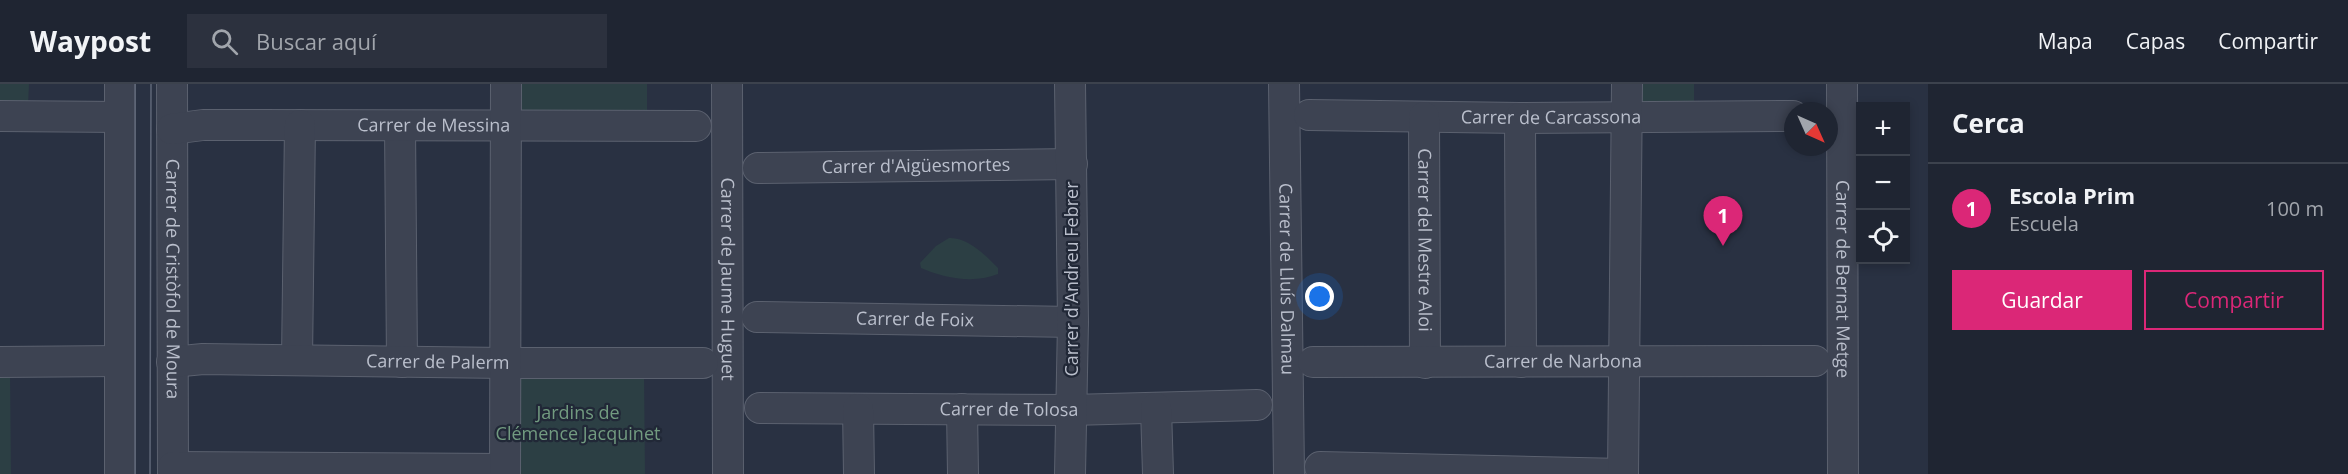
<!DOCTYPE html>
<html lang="es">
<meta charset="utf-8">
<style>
:root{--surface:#1f2532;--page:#2c313e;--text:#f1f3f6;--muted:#a1a5ac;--line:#3c424d;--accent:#db2777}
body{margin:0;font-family:"Open Sans",sans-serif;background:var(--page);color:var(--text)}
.controls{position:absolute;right:18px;top:18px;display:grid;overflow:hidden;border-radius:0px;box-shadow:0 3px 9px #0003}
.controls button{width:54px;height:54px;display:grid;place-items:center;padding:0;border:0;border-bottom:2px solid var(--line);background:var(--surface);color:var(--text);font:30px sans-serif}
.compass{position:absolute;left:1784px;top:18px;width:54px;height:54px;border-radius:50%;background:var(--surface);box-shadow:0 3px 9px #0003;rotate:135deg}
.you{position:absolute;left:1320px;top:213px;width:21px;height:21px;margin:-15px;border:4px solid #fff;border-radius:50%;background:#1a73e8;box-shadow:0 0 0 9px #1a73e833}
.badge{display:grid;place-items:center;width:39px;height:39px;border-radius:50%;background:var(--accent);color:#fff;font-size:20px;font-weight:700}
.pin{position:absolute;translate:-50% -50px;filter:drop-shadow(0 2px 3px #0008)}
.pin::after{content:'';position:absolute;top:32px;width:21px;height:18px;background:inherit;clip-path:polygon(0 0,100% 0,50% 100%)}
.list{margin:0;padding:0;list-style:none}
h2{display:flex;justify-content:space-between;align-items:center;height:78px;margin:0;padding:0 24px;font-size:26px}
h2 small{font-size:20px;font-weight:400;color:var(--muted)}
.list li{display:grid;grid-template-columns:39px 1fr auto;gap:18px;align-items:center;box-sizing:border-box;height:90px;padding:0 24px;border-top:2px solid var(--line)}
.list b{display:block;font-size:22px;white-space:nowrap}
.list p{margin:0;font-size:20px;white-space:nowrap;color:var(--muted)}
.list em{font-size:20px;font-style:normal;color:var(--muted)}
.actions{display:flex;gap:12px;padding:18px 24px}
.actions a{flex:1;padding:14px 0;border:2px solid var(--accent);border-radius:0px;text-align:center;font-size:21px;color:var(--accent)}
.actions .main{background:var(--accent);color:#fff}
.icon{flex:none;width:33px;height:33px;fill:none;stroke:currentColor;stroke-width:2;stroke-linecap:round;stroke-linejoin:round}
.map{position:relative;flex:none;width:1928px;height:390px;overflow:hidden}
header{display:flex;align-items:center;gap:36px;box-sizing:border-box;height:84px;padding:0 30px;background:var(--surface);border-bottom:2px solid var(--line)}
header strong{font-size:28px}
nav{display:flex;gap:33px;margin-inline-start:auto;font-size:21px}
.search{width:420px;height:54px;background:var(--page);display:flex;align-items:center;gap:15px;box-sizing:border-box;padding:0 21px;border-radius:0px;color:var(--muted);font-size:22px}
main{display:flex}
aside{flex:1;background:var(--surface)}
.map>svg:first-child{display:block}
.green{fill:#2c3f44}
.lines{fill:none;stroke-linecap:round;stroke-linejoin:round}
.minor-casing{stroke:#5b616f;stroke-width:32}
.minor{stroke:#3d4352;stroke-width:30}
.tram{stroke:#5f6778;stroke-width:1.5}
.labels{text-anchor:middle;stroke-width:4.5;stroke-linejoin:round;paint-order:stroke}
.street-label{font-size:18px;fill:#babfcc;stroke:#212837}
.park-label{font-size:18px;fill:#729b80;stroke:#212837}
</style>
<header>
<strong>Waypost</strong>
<div class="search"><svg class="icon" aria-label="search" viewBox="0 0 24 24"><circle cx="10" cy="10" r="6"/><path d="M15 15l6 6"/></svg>Buscar aquí</div>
<nav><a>Mapa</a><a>Capas</a><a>Compartir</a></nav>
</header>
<main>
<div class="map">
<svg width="1928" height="390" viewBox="0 0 1928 390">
<rect width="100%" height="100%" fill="#293142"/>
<path class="green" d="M0,0H29L28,22H0Z
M513,0H647V34L513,35Z
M1632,0H1694V23H1632Z
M949,154C968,153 986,172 998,184V190C973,200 944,194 921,184L920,179L936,162Z
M0,286H10L11,390H0Z
M644,288L645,390H512L511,289Z"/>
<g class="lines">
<defs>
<g id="minor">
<path id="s1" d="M172,0L173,390"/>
<path id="s2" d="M727,0L728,390"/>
<path id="s3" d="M1284,0L1289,390"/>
<path id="s4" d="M1842,0L1843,390"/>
<path id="s5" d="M1309,31L1520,34L1793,32"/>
<path d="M0,32L120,33"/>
<path id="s6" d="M1424,33L1425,279"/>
<path d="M1520,34L1521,278"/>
<path d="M400,42L402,278"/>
<path id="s7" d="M172,45L203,41L696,42"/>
<path id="s8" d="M758,84L1072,80"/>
<path id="s9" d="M757,233L1073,238"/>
<path d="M297,276L300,41"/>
<path d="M0,278L119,277"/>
<path id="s10" d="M172,278L203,275L505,279H703"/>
<path id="s11" d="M1313,278L1815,277"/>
<path id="s12" d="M760,324L1071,326L1257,321"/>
<path d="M1156,324L1158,390"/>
<path d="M858,325L859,390"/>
<path d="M962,325L963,390"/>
<path d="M173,383L505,385"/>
<path d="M1320,383L1623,390"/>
<path d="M120,390V0"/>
<path d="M505,390L506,0"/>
<path d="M1070,390L1073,238L1070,0"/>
<path d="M1623,390L1627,0"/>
</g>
</defs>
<use href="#minor" class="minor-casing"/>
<use href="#minor" class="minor"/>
<path class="tram" d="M135,0V390
M150,390L151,0"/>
</g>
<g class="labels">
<g class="street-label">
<text dy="6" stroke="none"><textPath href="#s5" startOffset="242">Carrer de Carcassona</textPath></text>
<text dy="6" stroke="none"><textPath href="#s7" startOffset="262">Carrer de Messina</textPath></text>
<text dy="6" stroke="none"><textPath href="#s8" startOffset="158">Carrer d'Aigüesmortes</textPath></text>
<text dy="6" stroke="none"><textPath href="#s6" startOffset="123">Carrer del Mestre Aloi</textPath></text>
<text dy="6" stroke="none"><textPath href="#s1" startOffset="195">Carrer de Cristòfol de Moura</textPath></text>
<text dy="6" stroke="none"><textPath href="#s2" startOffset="195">Carrer de Jaume Huguet</textPath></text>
<text transform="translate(1072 195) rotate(-90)" y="6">Carrer d'Andreu Febrer</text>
<text dy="6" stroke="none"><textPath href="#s3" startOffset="195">Carrer de Lluís Dalmau</textPath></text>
<text dy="6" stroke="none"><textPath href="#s4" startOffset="195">Carrer de Bernat Metge</textPath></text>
<text dy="6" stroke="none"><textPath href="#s9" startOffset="158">Carrer de Foix</textPath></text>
<text dy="6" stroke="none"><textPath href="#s10" startOffset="266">Carrer de Palerm</textPath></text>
<text dy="6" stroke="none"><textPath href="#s11" startOffset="250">Carrer de Narbona</textPath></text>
<text dy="6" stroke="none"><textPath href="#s12" startOffset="249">Carrer de Tolosa</textPath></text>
</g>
<g class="park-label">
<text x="578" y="335">Jardins de<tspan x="578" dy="21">Clémence Jacquinet</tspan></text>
</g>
</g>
</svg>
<div class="controls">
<button>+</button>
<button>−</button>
<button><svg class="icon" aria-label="locate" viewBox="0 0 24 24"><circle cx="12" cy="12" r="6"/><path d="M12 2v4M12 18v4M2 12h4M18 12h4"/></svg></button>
</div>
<svg class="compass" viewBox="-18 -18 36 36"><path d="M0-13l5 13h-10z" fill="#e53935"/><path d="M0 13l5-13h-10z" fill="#a1a5ac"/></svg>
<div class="you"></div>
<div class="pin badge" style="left:1723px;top:162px">1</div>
</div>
<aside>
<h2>Cerca<small></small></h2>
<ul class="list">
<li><span class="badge">1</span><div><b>Escola Prim</b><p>Escuela</p></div><em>100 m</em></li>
</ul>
<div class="actions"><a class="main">Guardar</a><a>Compartir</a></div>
</aside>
</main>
